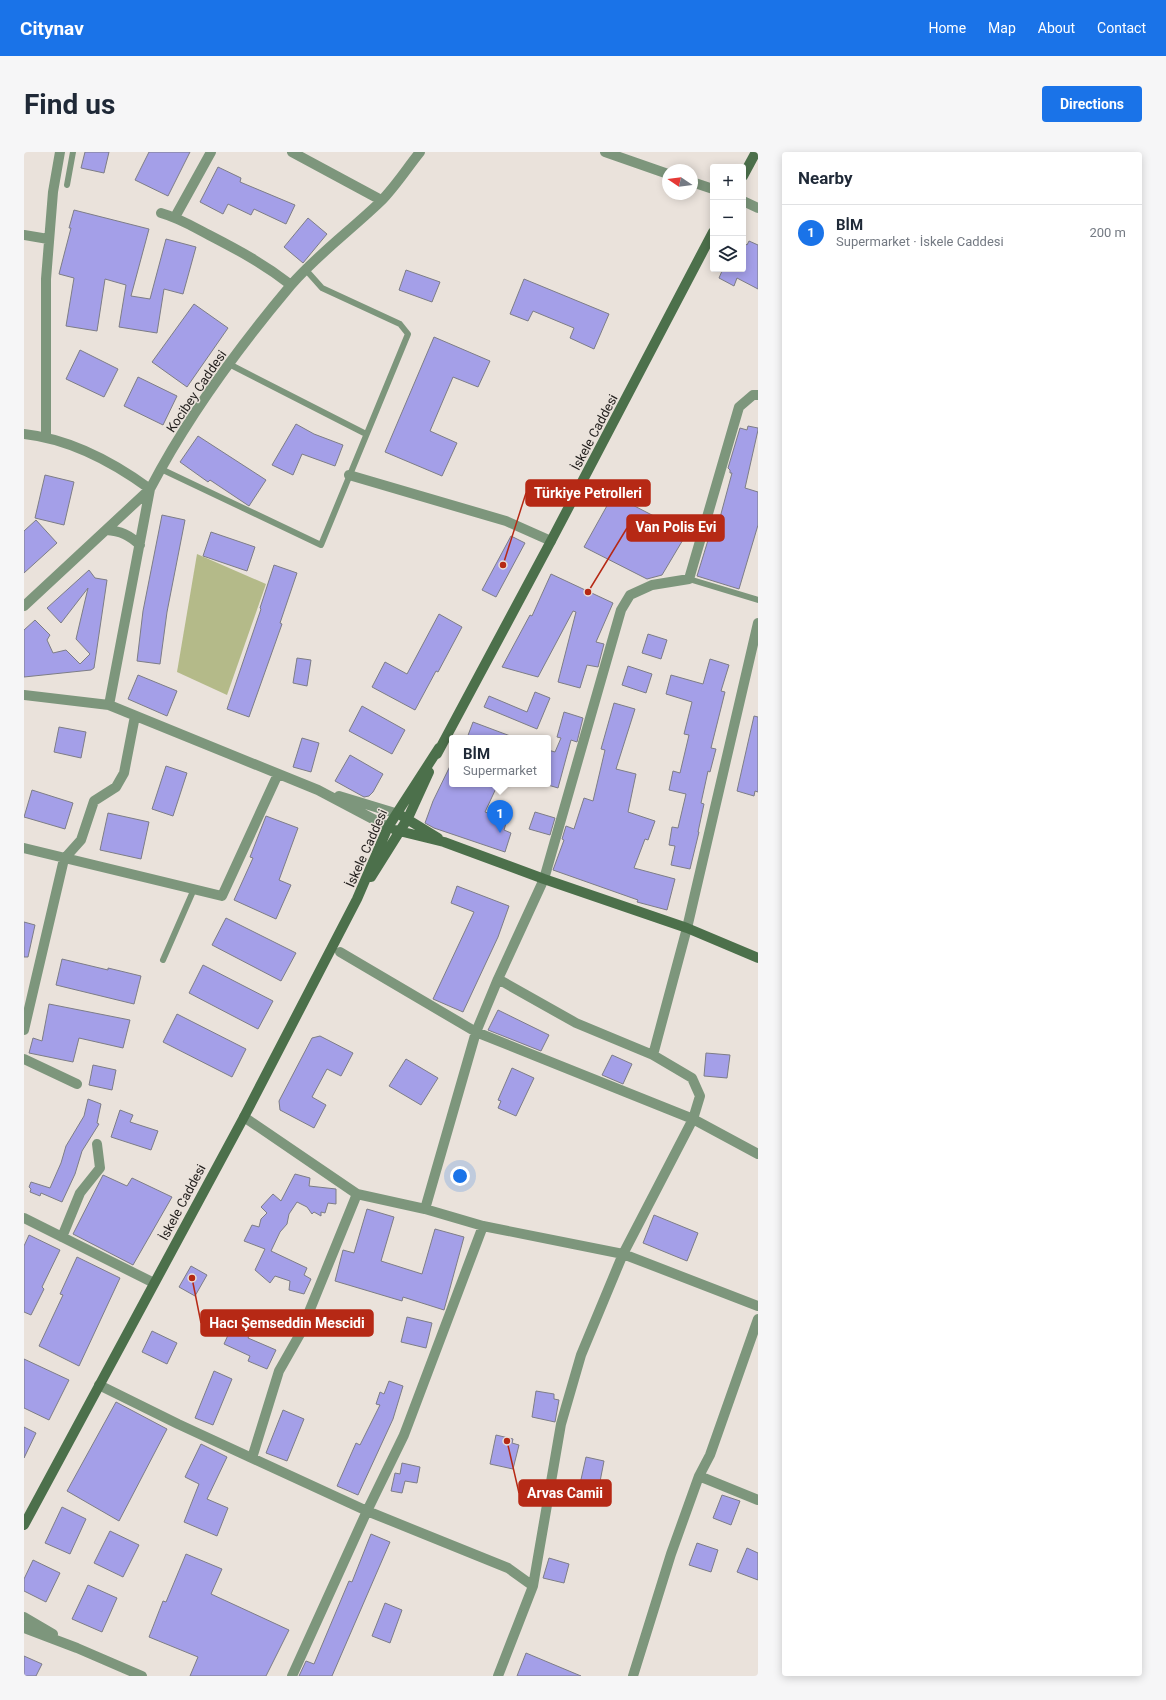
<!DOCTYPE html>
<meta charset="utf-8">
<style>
:root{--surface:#fff;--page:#f6f6f7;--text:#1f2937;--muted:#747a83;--line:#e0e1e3;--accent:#1a73e8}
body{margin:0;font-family:Roboto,sans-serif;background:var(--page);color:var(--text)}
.controls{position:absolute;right:12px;top:12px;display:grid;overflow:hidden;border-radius:4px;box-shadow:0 2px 10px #0003}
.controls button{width:36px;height:36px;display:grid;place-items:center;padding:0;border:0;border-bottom:1px solid var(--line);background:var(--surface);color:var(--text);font:20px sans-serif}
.compass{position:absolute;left:638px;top:12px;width:36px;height:36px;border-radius:50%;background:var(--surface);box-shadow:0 2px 10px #0003;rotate:283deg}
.you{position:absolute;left:436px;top:1024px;width:14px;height:14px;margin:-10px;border:3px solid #fff;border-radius:50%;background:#1a73e8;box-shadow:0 0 0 6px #1a73e833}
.badge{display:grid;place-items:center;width:26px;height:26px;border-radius:50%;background:var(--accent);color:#fff;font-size:13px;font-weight:700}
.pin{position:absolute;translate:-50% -33px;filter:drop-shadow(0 1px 2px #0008)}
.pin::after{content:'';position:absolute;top:21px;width:14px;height:12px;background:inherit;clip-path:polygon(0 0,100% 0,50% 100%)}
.popup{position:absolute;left:425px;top:583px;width:102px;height:52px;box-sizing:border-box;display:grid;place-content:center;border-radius:4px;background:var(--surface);filter:drop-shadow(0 1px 3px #0005);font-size:13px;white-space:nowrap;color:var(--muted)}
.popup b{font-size:15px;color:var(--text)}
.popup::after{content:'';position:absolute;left:50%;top:100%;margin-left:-8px;border:8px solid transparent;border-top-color:var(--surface)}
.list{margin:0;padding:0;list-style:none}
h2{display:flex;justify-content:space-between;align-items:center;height:52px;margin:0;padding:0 16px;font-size:17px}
h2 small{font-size:13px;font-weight:400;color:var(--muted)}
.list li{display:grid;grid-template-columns:26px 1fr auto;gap:12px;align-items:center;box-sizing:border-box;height:56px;padding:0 16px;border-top:1px solid var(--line)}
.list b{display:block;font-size:15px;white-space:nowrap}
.list p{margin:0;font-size:13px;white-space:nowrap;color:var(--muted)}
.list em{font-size:13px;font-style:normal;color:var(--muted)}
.icon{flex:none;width:22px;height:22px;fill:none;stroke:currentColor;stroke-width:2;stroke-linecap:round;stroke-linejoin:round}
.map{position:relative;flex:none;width:734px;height:1524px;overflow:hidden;border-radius:4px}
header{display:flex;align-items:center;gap:24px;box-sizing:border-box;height:56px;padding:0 20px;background:var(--accent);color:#fff}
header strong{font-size:19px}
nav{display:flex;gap:22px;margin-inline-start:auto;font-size:14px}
.intro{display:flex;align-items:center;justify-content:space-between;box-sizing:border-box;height:96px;padding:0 24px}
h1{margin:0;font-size:28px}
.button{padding:10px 18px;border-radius:4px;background:var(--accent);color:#fff;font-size:14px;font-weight:700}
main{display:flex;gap:24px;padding:0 24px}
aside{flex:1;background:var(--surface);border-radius:4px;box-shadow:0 2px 10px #0003}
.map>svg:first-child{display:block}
.green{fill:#b4ba89}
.building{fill:#a49fe8;stroke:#7d7d86}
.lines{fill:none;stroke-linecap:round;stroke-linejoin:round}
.lane{stroke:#7d967c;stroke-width:6}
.street{stroke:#7d967c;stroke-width:10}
.secondary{stroke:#4c704b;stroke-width:10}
.labels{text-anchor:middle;stroke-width:3;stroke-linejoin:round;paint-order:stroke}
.street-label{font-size:13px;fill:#211e1c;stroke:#eae2db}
.leader{fill:none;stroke:#b62915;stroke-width:1.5}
.callout-dot{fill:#b62915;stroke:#eae2db;stroke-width:1.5}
.callout{fill:#b62915;stroke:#b62915;stroke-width:1.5}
.callout-label{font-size:14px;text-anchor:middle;font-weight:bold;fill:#fff}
</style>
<header>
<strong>Citynav</strong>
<nav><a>Home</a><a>Map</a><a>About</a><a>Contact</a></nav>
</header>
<div class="intro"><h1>Find us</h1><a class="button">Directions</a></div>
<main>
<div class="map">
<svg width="734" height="1524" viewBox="0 0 734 1524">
<rect width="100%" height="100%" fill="#eae2db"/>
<path class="green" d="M173,402L242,432L203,543L153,520Z"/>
<path class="building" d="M61,0H85L80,21L57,16Z
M125,0H166L144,44L111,28Z
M194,15L217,26L216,30L271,53L262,72L230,57L227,63L204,52L199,62L176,50Z
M50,58L125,77L107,144L126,147L142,87L172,95L159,142L140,137L133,181L95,175L102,133L81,127L73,179L42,174L50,126L35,122L47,76H45Z
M284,66L303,82L279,111L260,95Z
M725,89L734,93V137L713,126L710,134L695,126L698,119L694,117H719V90L723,93Z
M382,118L416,130L408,150L375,138Z
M500,127L585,162L570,197L546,186L550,176L509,159L504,169L486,162Z
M170,152L204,176L163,235L128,210Z
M410,185L466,209L454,235L429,225L406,279L433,291L418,324L361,300Z
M56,198L94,217L80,245L42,227Z
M114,225L153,244L139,273L100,254Z
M272,272L290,282L319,293L311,314L278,302L269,323L248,313Z
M724,274L734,276V278L721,336L734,340V373L715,437L673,424L689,372L694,373L708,321H706V318L704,316L716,276L723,278Z
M174,284L242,328L225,354L186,328L184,330L156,310Z
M21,323L50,330L40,373L11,366Z
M589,343L663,381L638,423L623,427L560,395Z
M138,363L161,368L143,460L136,512L113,509L119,459Z
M12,368L33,391L0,421V379Z
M187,380L231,395L223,419L179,404Z
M487,384L501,391L472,445L458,438Z
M250,413L273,421L256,471L258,472L225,565L203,557L237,457L236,456Z
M65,418L71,426L83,428L70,516L67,518L0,525V478L11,468L26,483L23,488L29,501L42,498L56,512L66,502L52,487L64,436L37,471L23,456Z
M527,422L589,451L572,490L580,492L574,515L563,513L556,536L534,530L552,460L549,459L514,525L478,515L506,463L508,464Z
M415,462L438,475L414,520L412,519L391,558L348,535L361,510L383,522Z
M624,482L643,488L637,507L618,501Z
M273,506L287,508L283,534L269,531Z
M686,507L705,513L697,539L701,540L687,596L692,597L686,620L684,619L677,651L680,652L674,680H675L666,717L647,713L651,694L645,693L648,675L654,676L662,642L645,638L649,619L656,621L665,583L660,582L668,550L642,542L647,523L679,532Z
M604,514L628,522L622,541L598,533Z
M114,523L153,539L143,564L104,547Z
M511,540L526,546L513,577L460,555L465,544L503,560Z
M590,551L611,557L592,617L612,622L604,660L631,669L624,688L621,687L610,716L651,727L643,758L613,750L614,748L529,718L540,688L538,687L542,674L550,677L560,646L569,649L581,598L577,597Z
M338,554L381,578L368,602L325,579Z
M540,560L559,566L553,590L547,588L534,636L524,633V598L531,600L537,586L533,585Z
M730,564L734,565V640L731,639L730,644L713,639Z
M449,570L489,585V586H443Z
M35,575L62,580L57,606L30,600Z
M278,586L295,591L287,620L269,615Z
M326,603L359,622L349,640L345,644L340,645L311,629Z
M428,610V632H474L461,660L483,668L480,678L487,681L481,700L410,676L401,671L409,649Z
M142,614L163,621L149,664L128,657Z
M8,638L49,651L41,677L0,665Z
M511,660L531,666L526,683L505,677Z
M84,661L125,670L117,707L76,698Z
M242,664L274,676L255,728L267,733L252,767L210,748L229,706L226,705Z
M433,734L485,754L474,785L439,860L409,847L450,760L427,751Z
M202,766L272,801L257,829L188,793Z
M0,770L11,773L4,805H0Z
M38,807L84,818V816L117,824L110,852L32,833Z
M179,813L249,849L234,877L165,841Z
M25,852L106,868L99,896L55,886L49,910L5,901L9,886L18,889Z
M474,858L525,883L517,899L464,878Z
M153,862L222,897L208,925L139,890Z
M296,884L329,901L317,924L303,917L288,945L302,953L290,976L256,958L255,949L288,886Z
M682,901L706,903L703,926L680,924Z
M588,903L608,912L599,932L578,923Z
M382,907L414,926L397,953L365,934Z
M69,913L92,918L88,938L65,933Z
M488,916L510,926L492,964L474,956L477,949L474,948Z
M64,947L77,952L73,971L75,972L58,999L51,1022L38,1050L17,1041L16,1044L6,1040L7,1037L5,1035L7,1030L26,1036L37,1011L42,994L60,964Z
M96,958L109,963L106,970L134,979L127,998L87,985Z
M271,1022L286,1026L285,1034L312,1037V1052L304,1051L301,1061L297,1060V1064L290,1060L288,1062L283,1055L273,1050L265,1062L263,1072L256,1080L247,1099L283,1116L280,1123L287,1127L280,1142L265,1138L266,1129L251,1124L246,1131L231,1118L241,1097L220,1089L228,1073L235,1075L237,1067L243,1061L237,1055L249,1042L257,1049Z
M79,1023L103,1034L108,1026L148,1045L109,1113L49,1082Z
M343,1057L370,1065L357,1109L398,1122L411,1077L440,1085L420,1158L379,1145L378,1149L311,1129L319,1098L330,1101Z
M630,1063L674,1081L663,1109L619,1091Z
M5,1083L36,1098L18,1135L20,1137L7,1163L0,1160V1094Z
M53,1105L96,1126L55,1214L15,1194L39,1143L36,1142Z
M167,1114L183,1123L171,1144L155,1135Z
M383,1165L408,1171L402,1196L377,1190Z
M209,1172L227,1180L224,1186L252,1198L243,1217L224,1209L226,1204L200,1192Z
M128,1179L153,1191L143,1212L118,1200Z
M0,1207L45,1228L25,1268L0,1256Z
M190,1219L208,1227L189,1273L171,1266Z
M365,1229L379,1234L369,1267L334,1343L313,1334L332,1291L336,1293L356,1253L352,1252L356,1240L360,1242Z
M512,1239L530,1242V1247L535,1248L531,1270L508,1265Z
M92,1250L143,1277L95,1369L43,1339Z
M259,1258L280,1267L263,1309L242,1301Z
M0,1275L12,1281L0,1306Z
M472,1283L489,1287L488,1291L495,1293L489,1317L466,1312Z
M177,1292L203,1305L183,1347L204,1356L193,1384L160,1370L175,1332L161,1325Z
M562,1305L580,1309L573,1345L554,1341Z
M378,1311L396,1315L393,1331L381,1329L378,1341L367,1339L371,1321L376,1322Z
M698,1343L716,1349L707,1373L689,1366Z
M38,1355L62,1367L46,1402L21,1391Z
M86,1379L115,1393L99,1425L70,1411Z
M347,1382L366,1390L308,1524H275L282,1509L290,1512L325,1429L328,1430Z
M673,1391L694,1398L687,1420L665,1413Z
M723,1396L734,1401V1428L713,1420Z
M162,1402L198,1417L187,1442L265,1478L242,1524H166L174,1505L125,1485L139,1449L142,1450Z
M525,1406L545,1412L540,1431L519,1426Z
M9,1408L36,1421L22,1450L0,1439V1427Z
M64,1433L93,1446L78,1480L48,1467Z
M361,1451L378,1458L366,1491L348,1484Z
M502,1501L557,1524H493Z
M0,1504L18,1512L12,1524H0Z"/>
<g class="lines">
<path class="lane" d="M43,33L49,0
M205,212L342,282
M137,317L297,393L384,182L376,172L298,136L282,118
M665,427L734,448
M139,808L170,737"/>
<path class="street" d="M268,0L357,48
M581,0L644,22
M668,30L689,37
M719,49L734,56
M137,61C155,66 170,75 185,83C216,99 240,112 267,133
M151,65L187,0
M0,83L24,87
M0,282C46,287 89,310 126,337L0,454
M22,284V127L29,40L36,0
M325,323L482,369L527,389
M82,378C97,379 105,383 116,393
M0,543L85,553L294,638L364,675
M85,553L126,337C164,264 214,196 267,133C294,102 327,78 356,50C371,35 383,16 396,0
M315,644L371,661
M0,696L198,744L254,622
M316,800L452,880L669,967L734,1002
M474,827L552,871L629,903L668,926L676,944L669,967L599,1102L557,1203L537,1272L509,1434L474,1524
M0,878L40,707L57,688L70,649L92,635L100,621L111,564
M629,903L663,776L734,471
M0,907L53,932
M220,965L333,1042L401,1057L459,1074L599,1102L734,1154
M401,1057L452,880L474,827L520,727L597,458L606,443L628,433L665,427L715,255L729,243H734
M0,1066L130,1131
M38,1085L56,1041L76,1016L73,992
M75,1233L154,1272L343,1359L484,1416L509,1434
M228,1306L255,1219L276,1182L333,1042
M675,1324L734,1348
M0,1465L29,1482
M0,1476L53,1496L118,1524
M268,1524L343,1359L380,1283L459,1074
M609,1524L647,1402L675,1324L686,1303L734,1167"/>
<path class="secondary" d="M719,24L732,0
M413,602L527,389L689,80
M378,664L414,686
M371,678L420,690L520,727L663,776L734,806
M347,725L384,666L405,620
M0,1373L220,965L333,747L364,675L415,596"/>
</g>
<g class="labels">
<g class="street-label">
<text transform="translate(172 239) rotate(-56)" y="5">Kocibey Caddesi</text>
<text transform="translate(570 280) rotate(-62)" y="5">İskele Caddesi</text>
<text transform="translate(342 696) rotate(-66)" y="5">İskele Caddesi</text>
<text transform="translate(158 1050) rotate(-62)" y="5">İskele Caddesi</text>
</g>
</g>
<path class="leader" d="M479 413L502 341M564 440L603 376M168 1126L177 1171M483 1289L495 1341"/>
<g class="callout-dot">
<circle cx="479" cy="413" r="4"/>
<circle cx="564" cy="440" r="4"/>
<circle cx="168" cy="1126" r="4"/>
<circle cx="483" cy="1289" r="4"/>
</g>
<g class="callout">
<rect x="502" y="328" width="124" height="26" rx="4"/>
<rect x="603" y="363" width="97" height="26" rx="4"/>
<rect x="177" y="1158" width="172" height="26" rx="4"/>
<rect x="495" y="1328" width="92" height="26" rx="4"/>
</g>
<g class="callout-label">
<text x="564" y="346">Türkiye Petrolleri</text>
<text x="652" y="380">Van Polis Evi</text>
<text x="263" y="1176">Hacı Şemseddin Mescidi</text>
<text x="541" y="1346">Arvas Camii</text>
</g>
</svg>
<div class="controls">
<button>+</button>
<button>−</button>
<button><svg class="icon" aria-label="layers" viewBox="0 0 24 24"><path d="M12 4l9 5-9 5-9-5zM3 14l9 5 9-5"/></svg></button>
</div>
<svg class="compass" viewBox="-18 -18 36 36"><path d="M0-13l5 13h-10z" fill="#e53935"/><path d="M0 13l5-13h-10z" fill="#747a83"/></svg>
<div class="you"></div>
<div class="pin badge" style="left:476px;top:681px">1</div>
<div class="popup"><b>BİM</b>Supermarket</div>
</div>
<aside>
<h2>Nearby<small></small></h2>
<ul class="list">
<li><span class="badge">1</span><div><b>BİM</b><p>Supermarket · İskele Caddesi</p></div><em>200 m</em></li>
</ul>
</aside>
</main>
